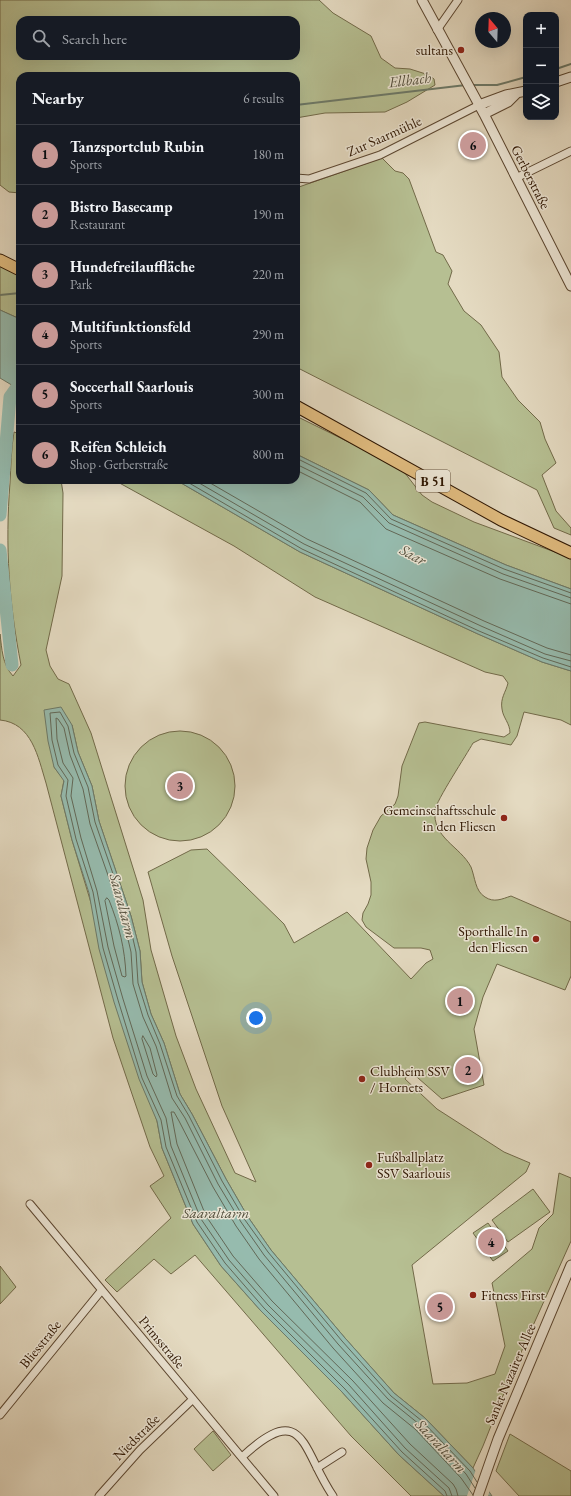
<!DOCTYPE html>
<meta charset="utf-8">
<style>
:root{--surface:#171b24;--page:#242831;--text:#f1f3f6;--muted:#9ea1a6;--line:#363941;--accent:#c59692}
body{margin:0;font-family:"EB Garamond",serif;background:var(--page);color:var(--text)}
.controls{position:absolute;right:12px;top:12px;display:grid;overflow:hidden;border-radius:8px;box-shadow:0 4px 16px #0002}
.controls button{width:36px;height:36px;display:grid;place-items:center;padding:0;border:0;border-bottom:1px solid var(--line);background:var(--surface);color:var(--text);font:20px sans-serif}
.compass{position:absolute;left:475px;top:12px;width:36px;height:36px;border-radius:50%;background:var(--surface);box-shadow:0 4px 16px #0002;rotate:341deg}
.you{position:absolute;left:256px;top:1018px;width:14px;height:14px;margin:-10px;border:3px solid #fff;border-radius:50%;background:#1a73e8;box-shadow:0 0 0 6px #1a73e833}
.badge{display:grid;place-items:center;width:26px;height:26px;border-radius:50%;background:var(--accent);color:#111;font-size:13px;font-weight:700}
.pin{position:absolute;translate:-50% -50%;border:2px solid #fff;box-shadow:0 1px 4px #0006}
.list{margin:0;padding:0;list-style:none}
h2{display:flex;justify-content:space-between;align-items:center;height:52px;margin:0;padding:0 16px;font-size:17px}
h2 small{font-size:13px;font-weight:400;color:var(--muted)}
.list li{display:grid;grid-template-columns:26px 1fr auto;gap:12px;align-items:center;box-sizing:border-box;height:60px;padding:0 16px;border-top:1px solid var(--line)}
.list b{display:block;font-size:15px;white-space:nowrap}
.list p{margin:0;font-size:13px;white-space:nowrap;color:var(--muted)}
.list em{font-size:13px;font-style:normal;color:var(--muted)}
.icon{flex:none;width:22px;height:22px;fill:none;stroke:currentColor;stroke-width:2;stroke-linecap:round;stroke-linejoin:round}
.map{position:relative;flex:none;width:571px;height:1496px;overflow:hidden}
.search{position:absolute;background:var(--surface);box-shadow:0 4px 16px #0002;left:16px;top:16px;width:284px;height:44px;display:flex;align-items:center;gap:10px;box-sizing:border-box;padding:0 14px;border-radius:12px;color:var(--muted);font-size:15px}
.panel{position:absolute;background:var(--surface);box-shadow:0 4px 16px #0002;left:16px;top:72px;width:284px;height:412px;border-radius:12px}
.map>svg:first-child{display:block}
.green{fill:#b6bf92;stroke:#726a49;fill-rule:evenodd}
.water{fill:#96bbae;stroke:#6c7968}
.pier{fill:#e4dac1}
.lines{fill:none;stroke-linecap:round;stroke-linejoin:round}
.shore{stroke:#626857;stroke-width:1}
.stream{stroke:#6c7968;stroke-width:2}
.river{stroke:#96bbae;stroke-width:13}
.minor-casing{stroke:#5b4630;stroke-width:9}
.tertiary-casing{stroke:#5b4630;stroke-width:11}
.primary-casing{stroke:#2d1500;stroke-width:13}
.minor{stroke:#ede7d7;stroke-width:7}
.tertiary{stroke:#ede7d7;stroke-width:9}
.primary{stroke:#e2bd80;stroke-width:11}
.poi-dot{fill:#8f2418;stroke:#ede7d7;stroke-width:1.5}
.labels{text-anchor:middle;stroke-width:3;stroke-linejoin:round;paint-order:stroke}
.shield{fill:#ede7d7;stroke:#675440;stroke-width:1}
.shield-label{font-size:13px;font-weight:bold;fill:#2d1500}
.poi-label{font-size:14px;fill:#2d1500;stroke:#ede7d7;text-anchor:end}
.street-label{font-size:14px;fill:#2d1500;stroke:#ede7d7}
.water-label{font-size:15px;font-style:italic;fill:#524f3d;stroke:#ede7d7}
</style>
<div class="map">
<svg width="571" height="1496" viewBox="0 0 571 1496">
<rect width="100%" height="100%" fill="#e4dac1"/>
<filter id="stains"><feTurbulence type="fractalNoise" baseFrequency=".005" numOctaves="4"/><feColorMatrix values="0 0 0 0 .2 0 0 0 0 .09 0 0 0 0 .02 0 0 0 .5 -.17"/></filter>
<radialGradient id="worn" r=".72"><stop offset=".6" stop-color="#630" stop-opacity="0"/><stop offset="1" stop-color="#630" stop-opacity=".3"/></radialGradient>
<path class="green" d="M0,0H319L333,13L371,36L381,58L395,68L410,69L429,75L434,79L435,85L407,102L385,112L325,113L296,118V76H20V193L9,192L0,185ZM20,20H296V56H20Z
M382,158L395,171L403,173L409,179L436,252L443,255L452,271L448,284L464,311L481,325L499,352L502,377L518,400L540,422L545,439L556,463L542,475L556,511L571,528V535L554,528L537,490L296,367V188Z
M0,264L20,274V319L0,310Z
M296,416L401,468L422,495L432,502L474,522L571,558V589L506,565L393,515L369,490L296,454Z
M14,432L20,434V480H61L63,493L62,576L46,650L50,666L58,679L69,684L91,733L143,900L151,950L176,1036L196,1089L235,1173L256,1182L222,1106L172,956L148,872L191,850L207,849L284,924L294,943L347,912L411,979L426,963L433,959L430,950L421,948H394L366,927L362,920L363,913L368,904L371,895V882L366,859L367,848L373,830L381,816L395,804L398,796L402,766L419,723L425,722L504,737L510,733C510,723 503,718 502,709C500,698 506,692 508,683L503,676L485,672L315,597L234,546L114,480H176L300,552L478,634L542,662L571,671V725L561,720L524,712L517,736L511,745L481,739L473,743C467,754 436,801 435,810C432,838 460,846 471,867C475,877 475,891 485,897C494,903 502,899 511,896L571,922V976L565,990L497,964L483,997L474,1029L484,1085L442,1099L410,1071L405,1079L437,1109L504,1152L530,1163L526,1172L412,1265L433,1384L467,1383L495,1374L505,1346L492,1283L532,1249L539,1228L553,1214L559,1173L571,1178V1241L514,1368L483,1446L473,1468L425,1418L394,1393L345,1338L271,1250L248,1217L226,1179L192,1114L180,1094L164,1043L151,1014L142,982L140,951L131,916L99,821L92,786L78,752L72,725L54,767L64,780L61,796L72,840L157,1121L162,1148L193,1224L221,1266L261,1311L342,1392L399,1455L444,1496H411L351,1436L195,1255L171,1274L154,1259L117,1292L105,1280L171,1218L150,1186L164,1176L150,1147L113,1038L46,783C38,757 32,723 0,720V634C2,649 2,664 13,676L21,665C9,604 5,546 10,483C11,466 11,449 14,432Z
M125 786a55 55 0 1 1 110 0a55 55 0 1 1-110 0Z
M533,1189L550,1212L508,1242L492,1220Z
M488,1223L508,1251L493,1261L473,1233Z
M0,1266L16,1287L0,1304Z
M213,1431L231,1455L213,1471L194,1449Z
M510,1434L571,1471V1496H519L496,1471Z"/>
<path class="water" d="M0,310L20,319V390L0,378Z
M296,454L369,490L393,515L506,565L571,589V671L542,662L478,634L300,552L176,480H296Z
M61,707L72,725L78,752L92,786L99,821L131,916L140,951L142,982L151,1014L164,1043L180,1094L192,1114L226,1179L248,1217L271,1250L345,1338L394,1393L425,1418L473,1468L492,1496H444L399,1455L342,1392L261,1311L221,1266L193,1224L162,1148L157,1121L139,1079L114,1002L99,949L89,893L72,840L61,796L64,781L54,767L48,741L44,710Z"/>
<path class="pier" d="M476,1469L490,1490L488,1496H467Z"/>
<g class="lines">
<path class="shore" d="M296,458L366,493L391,519L504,569L571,593
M296,464L363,497L389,523L503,574L571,598
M296,470L360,502L386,529L500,579L571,604
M184,480L302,549L479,631L543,658L571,667
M194,480L304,544L481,626L545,654L571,661
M205,480L307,539L484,621L547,648L571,655
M107,898L109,900C119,925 125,949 126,976L125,977L122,976L114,946L105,901Z
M143,1036L150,1048L157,1075L156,1077L153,1074L142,1039Z
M447,1496L445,1491L402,1452L345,1389L264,1308L225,1263L197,1222L166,1147L161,1120L142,1078L118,1000L103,948L93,892L76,839L66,796L68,780L58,765L52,740L50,713L60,712L68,726L74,753L88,787L95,822L128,917L136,952L138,983L148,1015L160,1044L177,1096L189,1116L222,1181L245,1220L268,1252L342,1341L391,1396L422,1421L470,1471L477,1482
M452,1496L449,1488L405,1448L349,1385L268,1305L229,1260L201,1219L171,1146L166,1118L147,1076L123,999L108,947L97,891L81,838L71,796L73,778L63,763L57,739L56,718L58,719L64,728L70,755L83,789L90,824L123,918L131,952L133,984L143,1017L156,1046L172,1098L185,1118L218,1184L241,1222L264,1255L338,1344L388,1399L419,1424L466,1474L475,1488
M458,1496L456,1489L453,1484L410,1444L353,1381L272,1301L233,1256L206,1216L177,1144L171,1112H174L179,1121L213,1187L236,1226L259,1259L333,1348L383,1403L415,1429L461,1478L473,1495"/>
<path class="stream" d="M556,69L571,64
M472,85H497L526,77
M296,105L466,85
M0,295L20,293"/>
<path class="river" d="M0,515L10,397L20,383
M0,550L12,665"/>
<defs>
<path id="minor" d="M437,30L458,0
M296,178L309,179L380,155L479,105
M516,178L571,151
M30,1204L274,1496
M0,1415L101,1291
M242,1457C305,1398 302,1451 333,1496
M317,1468L342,1452
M99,1496L140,1450L193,1399"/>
<path id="tertiary" d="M422,0L484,114L571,286
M556,82L571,77
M479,105L506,95L526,91
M484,114L508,102L516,94
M478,1496L498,1439L571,1265"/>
<path id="primary" d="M0,260L20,270
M296,406L501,520L571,553"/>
</defs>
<use href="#minor" class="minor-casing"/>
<use href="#tertiary" class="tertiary-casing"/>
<use href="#primary" class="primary-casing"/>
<use href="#minor" class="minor"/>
<use href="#tertiary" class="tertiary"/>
<use href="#primary" class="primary"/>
</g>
<g class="poi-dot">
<circle cx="461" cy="50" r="4"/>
<circle cx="504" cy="818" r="4"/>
<circle cx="536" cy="939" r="4"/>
<circle cx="362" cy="1079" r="4"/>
<circle cx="369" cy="1165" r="4"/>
<circle cx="473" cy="1295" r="4"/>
</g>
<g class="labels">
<rect class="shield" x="416" y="470" width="34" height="22" rx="3"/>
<g class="shield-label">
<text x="433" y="486">B 51</text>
</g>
<g class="poi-label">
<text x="453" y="55">sultans</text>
<text x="496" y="815">Gemeinschaftsschule<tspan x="496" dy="16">in den Fliesen</tspan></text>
<text x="528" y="936">Sporthalle In<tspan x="528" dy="16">den Fliesen</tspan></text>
<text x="370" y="1076" text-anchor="start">Clubheim SSV<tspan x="370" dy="16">/ Hornets</tspan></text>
<text x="377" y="1162" text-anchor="start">Fußballplatz<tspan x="377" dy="16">SSV Saarlouis</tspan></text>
<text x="481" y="1300" text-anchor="start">Fitness First</text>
</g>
<g class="street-label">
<text transform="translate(384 136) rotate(-24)" y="5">Zur Saarmühle</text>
<text transform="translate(531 177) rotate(63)" y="5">Gerberstraße</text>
<text transform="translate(162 1342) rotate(50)" y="5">Primsstraße</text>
<text transform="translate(40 1344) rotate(-51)" y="5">Bliesstraße</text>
<text transform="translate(510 1374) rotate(-67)" y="5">Sankt Nazairer Allee</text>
<text transform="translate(136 1437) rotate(-45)" y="5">Niedstraße</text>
</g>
<g class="water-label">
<text transform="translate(410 80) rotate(-7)" y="5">Ellbach</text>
<text transform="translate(413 555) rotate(28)" y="5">Saar</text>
<text transform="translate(123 906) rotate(75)" y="5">Saaraltarm</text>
<text x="216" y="1218">Saaraltarm</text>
<text transform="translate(441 1446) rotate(47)" y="5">Saaraltarm</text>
</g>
</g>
<rect width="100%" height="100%" filter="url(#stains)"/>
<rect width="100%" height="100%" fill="url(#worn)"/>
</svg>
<div class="controls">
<button>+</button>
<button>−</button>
<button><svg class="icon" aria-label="layers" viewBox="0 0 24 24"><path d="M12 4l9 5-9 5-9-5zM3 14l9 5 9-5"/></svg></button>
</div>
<svg class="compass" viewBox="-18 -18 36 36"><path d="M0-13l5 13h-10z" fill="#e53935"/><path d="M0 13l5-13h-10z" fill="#9ea1a6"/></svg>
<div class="you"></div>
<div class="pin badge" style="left:460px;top:1001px">1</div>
<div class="pin badge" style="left:468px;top:1070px">2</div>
<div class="pin badge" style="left:180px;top:786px">3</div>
<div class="pin badge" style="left:491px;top:1242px">4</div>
<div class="pin badge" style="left:440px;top:1307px">5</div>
<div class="pin badge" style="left:473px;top:145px">6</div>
<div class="search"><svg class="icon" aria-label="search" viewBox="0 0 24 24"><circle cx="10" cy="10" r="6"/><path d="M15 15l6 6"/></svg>Search here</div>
<section class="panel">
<h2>Nearby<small>6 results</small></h2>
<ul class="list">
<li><span class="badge">1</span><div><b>Tanzsportclub Rubin</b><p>Sports</p></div><em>180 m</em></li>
<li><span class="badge">2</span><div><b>Bistro Basecamp</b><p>Restaurant</p></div><em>190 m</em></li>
<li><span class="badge">3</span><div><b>Hundefreilauffläche</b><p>Park</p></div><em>220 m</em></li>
<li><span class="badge">4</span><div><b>Multifunktionsfeld</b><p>Sports</p></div><em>290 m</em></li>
<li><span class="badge">5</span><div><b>Soccerhall Saarlouis</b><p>Sports</p></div><em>300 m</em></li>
<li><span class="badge">6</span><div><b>Reifen Schleich</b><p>Shop · Gerberstraße</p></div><em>800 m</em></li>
</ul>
</section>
</div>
